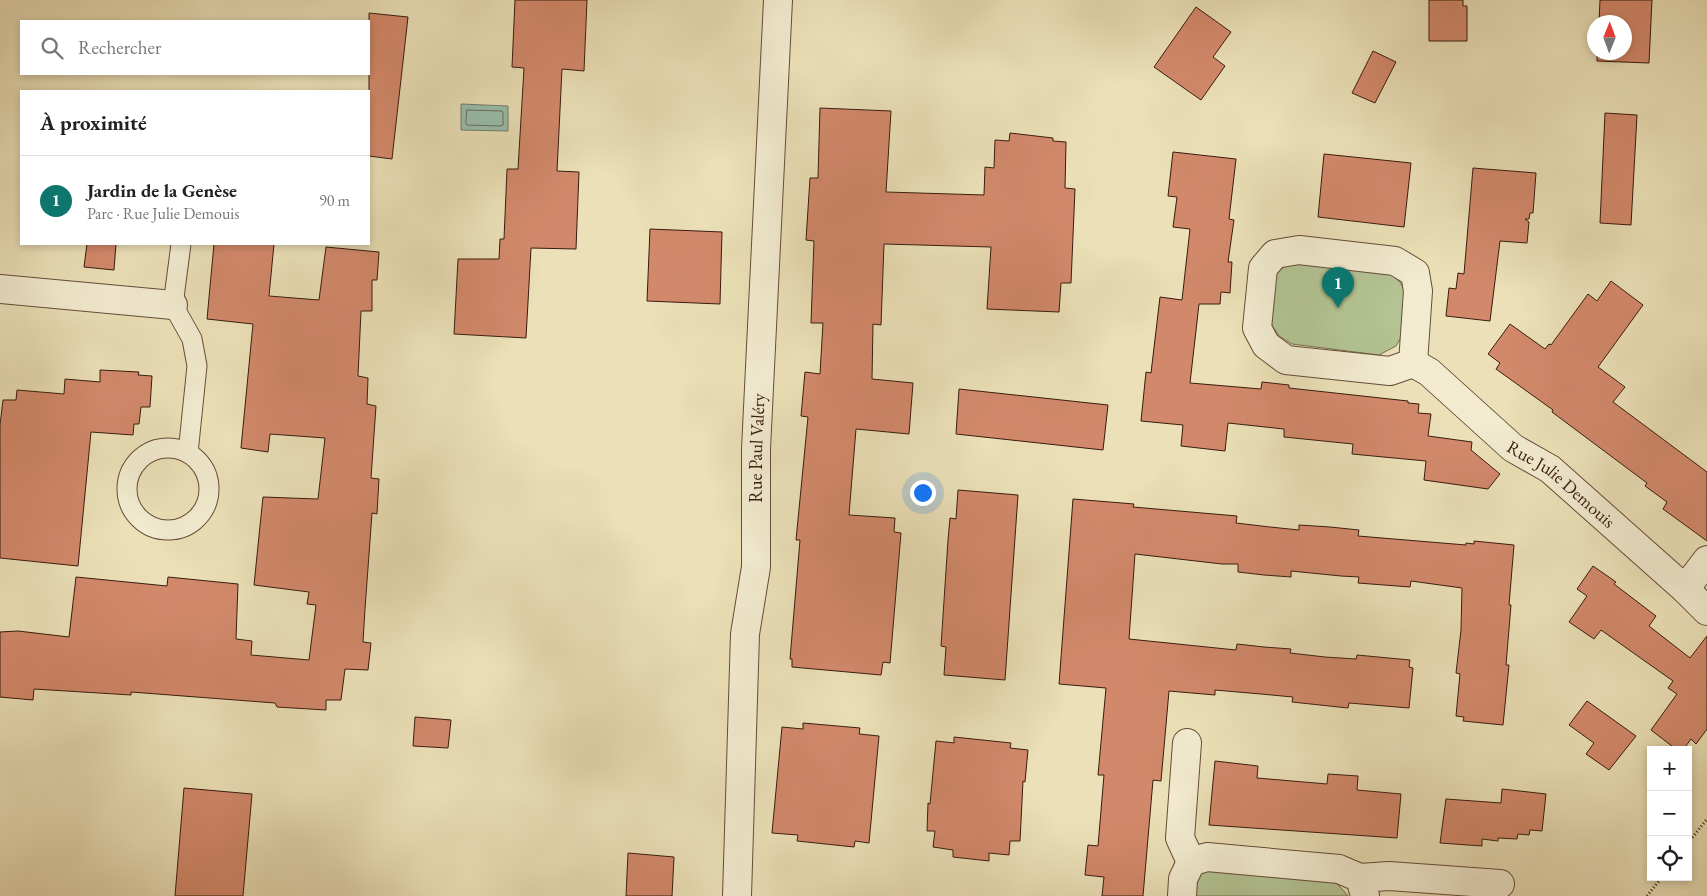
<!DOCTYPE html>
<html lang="fr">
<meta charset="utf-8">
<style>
:root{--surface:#fff;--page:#f2f2f2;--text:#202124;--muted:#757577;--line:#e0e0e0;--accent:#0f766e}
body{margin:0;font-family:"EB Garamond",serif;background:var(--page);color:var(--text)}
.controls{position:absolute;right:15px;bottom:15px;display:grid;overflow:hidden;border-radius:0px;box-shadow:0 2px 8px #0003}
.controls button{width:45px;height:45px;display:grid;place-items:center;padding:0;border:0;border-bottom:1px solid var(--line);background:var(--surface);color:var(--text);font:25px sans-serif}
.compass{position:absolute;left:1587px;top:15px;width:45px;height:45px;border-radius:50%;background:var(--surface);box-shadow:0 2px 8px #0003;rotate:1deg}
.you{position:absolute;left:922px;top:492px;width:18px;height:18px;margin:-12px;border:4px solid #fff;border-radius:50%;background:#1a73e8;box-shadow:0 0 0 8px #1a73e833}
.badge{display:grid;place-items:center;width:32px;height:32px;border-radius:50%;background:var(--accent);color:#fff;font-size:16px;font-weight:700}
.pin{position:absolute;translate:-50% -41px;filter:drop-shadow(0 1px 2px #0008)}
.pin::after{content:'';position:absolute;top:26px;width:18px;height:15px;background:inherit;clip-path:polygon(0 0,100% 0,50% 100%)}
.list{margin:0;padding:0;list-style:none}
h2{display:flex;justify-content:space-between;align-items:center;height:65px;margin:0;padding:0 20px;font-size:21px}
h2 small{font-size:16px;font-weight:400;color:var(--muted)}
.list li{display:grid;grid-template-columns:32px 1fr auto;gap:15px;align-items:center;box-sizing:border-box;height:90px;padding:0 20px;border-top:1px solid var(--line)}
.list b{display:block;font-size:19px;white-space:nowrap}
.list p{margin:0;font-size:16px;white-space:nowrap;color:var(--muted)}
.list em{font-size:16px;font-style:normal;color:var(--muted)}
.icon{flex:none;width:28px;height:28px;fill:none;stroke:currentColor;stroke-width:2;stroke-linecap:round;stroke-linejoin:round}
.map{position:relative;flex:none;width:1707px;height:896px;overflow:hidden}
.search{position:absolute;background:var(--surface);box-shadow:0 2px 8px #0003;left:20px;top:20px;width:350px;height:55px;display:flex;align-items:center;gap:12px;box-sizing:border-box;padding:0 18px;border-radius:0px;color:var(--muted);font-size:19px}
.panel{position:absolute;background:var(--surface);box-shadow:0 2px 8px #0003;left:20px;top:90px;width:350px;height:155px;border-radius:0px}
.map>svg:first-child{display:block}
.green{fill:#b3c392;stroke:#766f50}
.water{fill:#98bdac;stroke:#727c6d}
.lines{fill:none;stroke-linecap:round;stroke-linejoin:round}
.shore{stroke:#686c5d;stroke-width:1}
.building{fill:#d2896b;stroke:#391b0e}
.lane-casing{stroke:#664c38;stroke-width:21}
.street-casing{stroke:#664c38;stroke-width:30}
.path{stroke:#391b0e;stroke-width:3;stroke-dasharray:1 2.5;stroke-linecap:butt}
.lane{stroke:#f2ebd0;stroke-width:19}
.street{stroke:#f2ebd0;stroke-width:28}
.labels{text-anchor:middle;stroke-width:5;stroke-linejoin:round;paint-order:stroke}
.street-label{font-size:18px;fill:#391b0e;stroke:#f2ebd0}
</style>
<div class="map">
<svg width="1707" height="896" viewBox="0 0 1707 896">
<rect width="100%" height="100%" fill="#ebe0b7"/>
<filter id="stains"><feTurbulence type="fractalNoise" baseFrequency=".004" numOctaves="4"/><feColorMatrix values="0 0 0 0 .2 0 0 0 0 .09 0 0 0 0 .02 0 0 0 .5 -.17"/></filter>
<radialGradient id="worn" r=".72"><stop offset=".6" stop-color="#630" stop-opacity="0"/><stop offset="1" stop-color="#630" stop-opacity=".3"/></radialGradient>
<path class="green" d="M1289,263L1382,270L1393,276L1400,282L1405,291L1403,334L1396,346L1379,355L1292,344L1279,336L1273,327L1268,316L1274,275Z
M1204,869L1334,880L1348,896H1192L1195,879Z"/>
<path class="water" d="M461,104L508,106V131L461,130Z"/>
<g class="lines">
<path class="shore" d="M467,110L502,111L503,113V125L500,126L467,125L466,123Z"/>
</g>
<path class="building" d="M515,0H587L584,71L562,69L557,171L579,172L576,249L531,248L526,338L454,334L458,259H499L500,239H504L507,169H518L524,68L512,67Z
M1429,0H1463V6H1467V41H1429Z
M1600,0H1652L1649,63L1597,61V52H1624V22H1599Z
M1196,7L1231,32L1213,57L1225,66L1201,100L1154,67Z
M369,13L408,17L392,159L369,156Z
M1373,51L1396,62L1375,103L1352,93Z
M820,108L891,111L886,192L984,195L985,167L994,168L995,140L1009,141L1010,133L1053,138V141L1066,142L1065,188L1075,189L1071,283H1061L1059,312L987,309L991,247L884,244L881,325L873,324L872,379L913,383L909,434L856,429L849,515L895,518L894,532L901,533L890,663L883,662L881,675L792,667V659H790L800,540H796L808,417L801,416L805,372L820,374L823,323H811L814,241L806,240L810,178H818Z
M1605,113L1637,115L1631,225L1600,223Z
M1173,152L1236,159L1229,219L1234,220L1228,262H1232L1230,293L1221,292L1220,304H1199L1190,383L1261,389L1262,382L1289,385V388L1408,401V403L1419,404L1418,413L1431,414L1428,436L1472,442L1471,450L1500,474L1488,489L1424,480L1426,461L1352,454L1353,444L1284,437V429L1228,423L1225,451L1181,446L1183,425L1141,421L1146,372L1151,373L1160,297L1182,300L1190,229L1173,227L1177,197L1168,196Z
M1324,154L1411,163L1404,227L1318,217Z
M1473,168L1536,173L1533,213H1530L1529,219H1525L1529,222L1527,243L1500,241L1490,321L1446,316L1449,288L1456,289L1458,273L1464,274Z
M650,229L722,232L720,304L647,301Z
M87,244H116L114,270L84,267Z
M214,244H274L269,296L319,300L326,247L379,252L377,280H372V311H361L358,376L368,378L367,404L376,406L371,478L379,479L377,514L372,513L365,609L363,642L371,643L368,670L345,669L341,700H326V710L277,707L275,703L131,692V695L34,689L33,700L0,697V632L18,631L69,637L76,577L167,586L168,577L238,584L236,639L252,641L251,655L309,660L316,605L307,604L309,592L254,585L263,497L318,499L325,438L270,434L268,452L241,448L253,324L207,319Z
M1611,281L1643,305L1598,367L1625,387L1613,402L1707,472V541L1663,509L1667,502L1645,486L1647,483L1552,412L1553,410L1496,369L1500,363L1488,354L1510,324L1545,349L1549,344L1551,345L1588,294L1597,301Z
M100,370L139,372L138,375L152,376L150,407H141L139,424H134L133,435L91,432L78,566L0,558V425L3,400H16L17,390L64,394L65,379L100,382Z
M959,389L1108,405L1103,450L956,434Z
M958,490L1018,495L1005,680L944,675L946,647L941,646L948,540L950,518L956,519Z
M1073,499L1134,504L1133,507L1237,516L1236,523L1270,527L1299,530V525L1330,527L1359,530L1358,536L1466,545V543L1474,544V541L1514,545L1509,605H1511L1506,665H1509L1503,725L1463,721L1464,717L1456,716L1460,674L1456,673L1461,630L1462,588L1411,581L1410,587L1358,583L1359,577L1341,576L1291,571V577L1264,575L1238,572V564H1222L1135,554L1129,639L1236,650L1237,644L1264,647L1291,649L1290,653L1325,657L1356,659L1357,655L1410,660L1409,667L1413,668L1409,708L1349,703L1348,708L1292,702L1293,697L1261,694L1215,690V695L1169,691L1161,781L1153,780L1143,896H1102L1104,877L1085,875L1088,845L1098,846L1104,775H1098L1106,688L1059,684Z
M1593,566L1616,582L1614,584L1656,616L1649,626L1690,658L1707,636V729L1696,744L1691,739L1683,750H1677L1651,730L1677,694L1668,688L1673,681L1601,630L1594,639L1569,622L1587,596L1577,589Z
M1587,701L1636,736L1609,770L1586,754L1594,743L1569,725Z
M415,717L451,720L448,748L413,746Z
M803,723L860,728L859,734L879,736L869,843L855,841L854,847L797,841L798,835L772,833L782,727L803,729Z
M954,737L1011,743L1010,748L1028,750L1025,782L1023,781L1020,841H1010L1009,855L989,853V861L953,857V850L933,847L935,831H927L928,803L930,804L936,741L954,743Z
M1215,761L1258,766L1257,778L1327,784L1328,774L1358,776L1357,790L1401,794L1397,838L1209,825Z
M184,788L252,794L243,896H175Z
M1502,789L1546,794L1542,831L1530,830L1529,835L1518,834L1517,839L1498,838V841L1482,839V846L1440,843L1446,799L1501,803Z
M628,853L674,857L672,896H626Z"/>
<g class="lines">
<defs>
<path id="lane" d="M181,244L173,305L192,339L197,366L188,453
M127 489a41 41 0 1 1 82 0a41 41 0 1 1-82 0Z"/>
<g id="street">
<path d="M1299,250L1395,261L1415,273L1418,291L1413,363L1390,371L1286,360L1266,345L1257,328L1263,268L1275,254Z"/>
<path d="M0,289L173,305"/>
<path id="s1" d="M1413,363L1429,372L1513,448L1550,469L1685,589L1707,611"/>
<path d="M1685,589L1707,560"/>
<path d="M1187,743L1180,838L1191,862"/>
<path d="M1360,878L1389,876L1500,884"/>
<path id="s2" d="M737,896L745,634L756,567V449L778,0"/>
<path d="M1182,896L1183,879L1191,862L1207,857L1339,869L1360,878L1365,896"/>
</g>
</defs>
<use href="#lane" class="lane-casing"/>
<use href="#street" class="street-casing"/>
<path class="path" d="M1688,843L1707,819
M1647,896L1662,877"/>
<use href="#lane" class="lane"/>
<use href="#street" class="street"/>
</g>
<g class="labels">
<g class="street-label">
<text dy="6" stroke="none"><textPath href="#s2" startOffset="449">Rue Paul Valéry</textPath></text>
<text dy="6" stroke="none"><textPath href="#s1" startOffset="192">Rue Julie Demouis</textPath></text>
</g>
</g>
<rect width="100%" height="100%" filter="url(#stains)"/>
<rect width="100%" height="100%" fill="url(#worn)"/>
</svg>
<div class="controls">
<button>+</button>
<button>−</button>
<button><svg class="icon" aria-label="locate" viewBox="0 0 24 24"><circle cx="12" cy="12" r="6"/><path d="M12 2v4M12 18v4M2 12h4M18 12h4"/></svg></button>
</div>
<svg class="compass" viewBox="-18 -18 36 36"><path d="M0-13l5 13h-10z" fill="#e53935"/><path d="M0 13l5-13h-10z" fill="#757577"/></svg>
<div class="you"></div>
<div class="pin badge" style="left:1338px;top:308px">1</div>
<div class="search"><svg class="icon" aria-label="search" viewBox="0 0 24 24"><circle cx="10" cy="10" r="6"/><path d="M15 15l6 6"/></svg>Rechercher</div>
<section class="panel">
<h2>À proximité<small></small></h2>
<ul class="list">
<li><span class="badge">1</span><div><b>Jardin de la Genèse</b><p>Parc · Rue Julie Demouis</p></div><em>90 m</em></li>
</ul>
</section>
</div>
